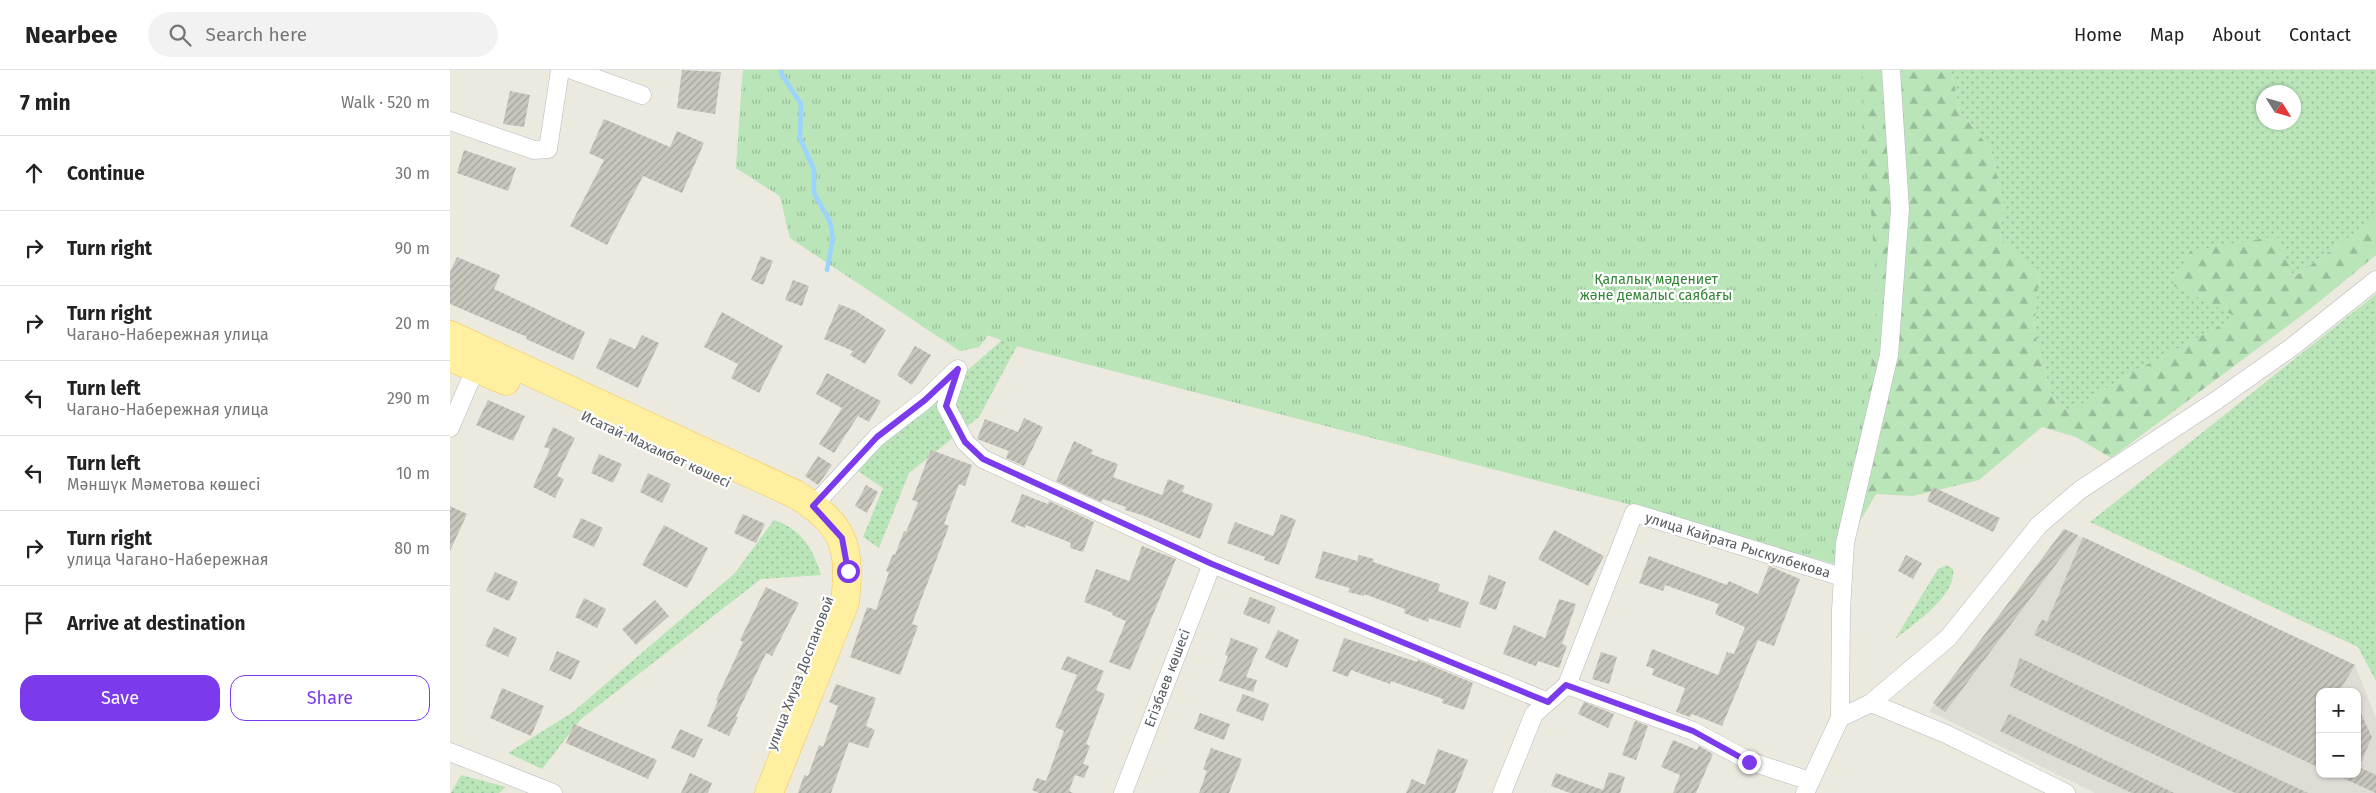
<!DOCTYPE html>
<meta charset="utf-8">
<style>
:root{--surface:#fff;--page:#f2f2f2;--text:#222;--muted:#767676;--line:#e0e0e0;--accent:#7c3aed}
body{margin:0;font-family:"Fira Sans",sans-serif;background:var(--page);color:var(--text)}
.controls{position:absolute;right:15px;bottom:15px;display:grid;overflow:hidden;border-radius:10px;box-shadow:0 1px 4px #0004}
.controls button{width:45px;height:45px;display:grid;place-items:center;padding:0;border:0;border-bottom:1px solid var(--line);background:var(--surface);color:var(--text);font:25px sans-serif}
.compass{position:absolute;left:1806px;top:15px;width:45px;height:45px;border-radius:50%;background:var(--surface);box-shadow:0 1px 4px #0004;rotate:127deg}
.stop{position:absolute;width:15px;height:15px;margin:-11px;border:4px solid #7c3aed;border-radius:50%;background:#fff}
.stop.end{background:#7c3aed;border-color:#fff;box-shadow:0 1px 5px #0008}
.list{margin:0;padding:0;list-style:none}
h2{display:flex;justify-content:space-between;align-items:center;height:65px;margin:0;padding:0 20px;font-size:21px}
h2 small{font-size:16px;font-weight:400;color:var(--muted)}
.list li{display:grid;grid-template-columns:32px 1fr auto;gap:15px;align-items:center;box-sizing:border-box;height:75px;padding:0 20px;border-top:1px solid var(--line)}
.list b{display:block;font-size:19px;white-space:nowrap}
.list p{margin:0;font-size:16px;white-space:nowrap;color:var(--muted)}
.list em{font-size:16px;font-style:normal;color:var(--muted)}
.actions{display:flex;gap:10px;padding:15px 20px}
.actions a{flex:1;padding:11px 0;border:1px solid var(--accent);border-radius:15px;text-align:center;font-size:18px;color:var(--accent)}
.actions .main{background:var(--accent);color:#fff}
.icon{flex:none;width:28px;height:28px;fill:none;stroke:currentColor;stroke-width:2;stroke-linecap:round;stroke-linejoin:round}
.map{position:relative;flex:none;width:1926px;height:723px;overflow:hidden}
header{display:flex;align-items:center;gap:30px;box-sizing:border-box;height:70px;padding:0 25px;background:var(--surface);border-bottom:1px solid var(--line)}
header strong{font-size:24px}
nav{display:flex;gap:28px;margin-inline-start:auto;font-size:18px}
.search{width:350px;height:45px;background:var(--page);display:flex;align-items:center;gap:12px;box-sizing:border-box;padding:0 18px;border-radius:28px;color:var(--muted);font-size:19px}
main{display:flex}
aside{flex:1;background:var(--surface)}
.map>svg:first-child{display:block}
.industrial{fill:#dfdcd6;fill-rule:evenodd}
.grass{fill:url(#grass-dots);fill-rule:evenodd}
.forest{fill:url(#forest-firs)}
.park{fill:url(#park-tufts)}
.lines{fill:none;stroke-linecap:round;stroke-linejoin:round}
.stream{stroke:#9bd4ff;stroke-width:4.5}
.building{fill:url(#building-hatch)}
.minor-casing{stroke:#b6b9be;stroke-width:19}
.primary-casing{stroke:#f5c64d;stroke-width:29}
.minor{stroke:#fff;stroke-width:18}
.primary{stroke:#ffefa0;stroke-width:28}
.route{stroke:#7c3aed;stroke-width:6}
.labels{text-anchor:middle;stroke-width:4.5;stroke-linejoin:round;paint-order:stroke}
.park-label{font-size:14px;fill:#318535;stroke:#fff}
.street-label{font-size:14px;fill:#575b60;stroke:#fff}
</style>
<header>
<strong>Nearbee</strong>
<div class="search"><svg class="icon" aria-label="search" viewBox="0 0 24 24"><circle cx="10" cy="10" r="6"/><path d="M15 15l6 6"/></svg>Search here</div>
<nav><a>Home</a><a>Map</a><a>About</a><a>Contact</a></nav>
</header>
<main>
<aside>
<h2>7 min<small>Walk · 520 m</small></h2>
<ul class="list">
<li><svg class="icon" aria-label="ahead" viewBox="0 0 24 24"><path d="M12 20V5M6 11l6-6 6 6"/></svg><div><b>Continue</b></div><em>30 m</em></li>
<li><svg class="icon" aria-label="right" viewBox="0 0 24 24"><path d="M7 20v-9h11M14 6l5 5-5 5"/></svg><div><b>Turn right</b></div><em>90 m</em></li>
<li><svg class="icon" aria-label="right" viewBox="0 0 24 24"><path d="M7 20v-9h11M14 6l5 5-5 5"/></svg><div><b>Turn right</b><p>Чагано-Набережная улица</p></div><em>20 m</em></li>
<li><svg class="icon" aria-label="left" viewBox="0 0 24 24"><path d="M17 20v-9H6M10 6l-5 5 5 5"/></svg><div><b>Turn left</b><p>Чагано-Набережная улица</p></div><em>290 m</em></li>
<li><svg class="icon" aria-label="left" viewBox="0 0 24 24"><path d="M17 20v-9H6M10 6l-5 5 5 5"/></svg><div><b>Turn left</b><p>Мәншүк Мәметова көшесі</p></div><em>10 m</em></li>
<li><svg class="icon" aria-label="right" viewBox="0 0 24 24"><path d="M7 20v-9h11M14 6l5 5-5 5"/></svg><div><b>Turn right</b><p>улица Чагано-Набережная</p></div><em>80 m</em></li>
<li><svg class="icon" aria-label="arrive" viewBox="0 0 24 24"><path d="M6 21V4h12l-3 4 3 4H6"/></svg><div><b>Arrive at destination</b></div></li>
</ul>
<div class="actions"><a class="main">Save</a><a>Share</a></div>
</aside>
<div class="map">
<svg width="1926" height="723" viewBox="0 0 1926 723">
<defs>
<pattern id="grass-dots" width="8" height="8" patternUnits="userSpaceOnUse" patternTransform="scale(1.25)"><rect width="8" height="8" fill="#b9e5b9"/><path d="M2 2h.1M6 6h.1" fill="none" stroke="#99bd9a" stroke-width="1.8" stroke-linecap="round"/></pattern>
<pattern id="forest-firs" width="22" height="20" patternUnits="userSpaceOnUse" patternTransform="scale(1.25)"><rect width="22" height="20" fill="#b9e5b9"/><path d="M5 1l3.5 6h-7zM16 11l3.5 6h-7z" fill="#99bd9a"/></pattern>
<pattern id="park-tufts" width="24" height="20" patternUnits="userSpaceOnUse" patternTransform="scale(1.25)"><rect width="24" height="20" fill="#b9e5b9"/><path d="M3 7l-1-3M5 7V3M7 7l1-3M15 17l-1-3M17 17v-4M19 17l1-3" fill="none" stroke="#99bd9a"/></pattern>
<pattern id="building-hatch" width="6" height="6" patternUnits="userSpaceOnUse" patternTransform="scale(1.25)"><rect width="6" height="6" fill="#c8c5bd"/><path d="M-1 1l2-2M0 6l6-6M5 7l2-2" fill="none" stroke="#a5a39d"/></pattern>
</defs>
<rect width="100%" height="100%" fill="#ece9de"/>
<path class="industrial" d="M1614,459L1905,595L1926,648V723H1645L1479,641ZM1870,622H1907V704H1870Z"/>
<path class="grass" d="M1501,0H1926V148L1788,247L1676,306L1619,342L1602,326L1584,261L1589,204L1550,170L1554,137L1541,80L1510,41ZM1814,22H1844V52H1814Z
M1926,224V611L1908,577L1640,452Z
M552,270L567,276L529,347L459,403L429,478L413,467L433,418L405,399Z
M324,450C352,459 363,479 371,505L311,509L131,649L92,699L58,683L123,642L285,503Z
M1497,495L1503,499C1507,525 1464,554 1445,569L1488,499Z
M11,705L56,717L49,723H1Z"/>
<path class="forest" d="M293,0H1501L1510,41L1541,80L1554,137L1550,170L1589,204L1584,261L1602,326L1619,342L1676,306L1787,247L1722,215L1740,181L1827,166L1844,207L1926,148V185L1859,240L1661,388L1626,367L1592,357L1529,410L1463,426L1426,424L1385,494L1182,435L567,276L538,265L529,277L510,281L340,168L330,126L286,98Z"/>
<path class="park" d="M293,0H1411L1426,211L1425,273L1385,494L1182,435L567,276L538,265L529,277L510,281L340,168L330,126L286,98Z"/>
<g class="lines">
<path class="stream" d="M331,0L332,5L351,34L350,68L364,100V123L380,152L383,169L377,200"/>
</g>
<path class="building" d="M232,0L271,2L265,44L227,38Z
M60,21L80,25L74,57L53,54Z
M154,49L220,77L227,61L254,73L232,123L193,106L157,175L120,156L154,90L139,83Z
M14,80L66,98L58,121L7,103Z
M311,186L323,191L313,215L301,210Z
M7,187L50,205L44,219L135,262L123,290L76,269L77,267L0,234V202Z
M343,210L359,216L352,236L335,230Z
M389,234L406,241L436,260L415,294L400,285L403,281L374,269Z
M272,242L333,276L309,323L281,308L288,294L254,277Z
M192,265L209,273L188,318L146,298L160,268L185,279Z
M465,276L481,285L462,315L447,305Z
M377,303L431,331L419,352L408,346L384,383L369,374L392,338L366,324Z
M38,330L75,346L63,371L26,355Z
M574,348L593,357L574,396L556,388L559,381L527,369L535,349L568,362Z
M103,357L125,368L107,406L114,409L105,428L83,417L100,379L94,377Z
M624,371L643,380L641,384L668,394L663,407L712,425L718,409L735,416L732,422L763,434L750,469L692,445L675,440L676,437L653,429L651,432L606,411Z
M481,380L522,395L515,416L509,414L494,454L499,456L462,554L468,556L450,605L400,587L417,537L426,540L439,502L436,501L443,484L445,485L454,461L456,462L468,432L462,430Z
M149,384L172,394L163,413L141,403Z
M368,386L382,395L368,415L355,406Z
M198,403L221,414L212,433L190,422Z
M416,415L428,422L417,443L405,436Z
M1483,417L1550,448L1543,462L1477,431Z
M572,424L598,434L599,431L644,452L633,482L620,478L621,473L576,455L575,458L561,452Z
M0,436L17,444L0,481Z
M293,444L315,454L306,473L284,463Z
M831,444L846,450L829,495L814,490L815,487L777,473L785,452L823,466Z
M131,448L153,458L144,477L122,467Z
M214,455L258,478L237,518L192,495Z
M1614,459L1628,465L1495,642L1483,633Z
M1104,460L1154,486L1138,516L1088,489Z
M1633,467L1905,595L1889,622H1870V698L1584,565L1592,549L1597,552Z
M692,476L726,489L680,600L659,592L676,551L662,545L663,543L634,532L646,499L679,511Z
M873,481L907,491L909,485L924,489L923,492L990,514L988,521L1019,532L1010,558L979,548L978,552L954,543L955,539L914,524V526L898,522L900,518L865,508Z
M1456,485L1472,493L1463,509L1448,501Z
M1199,486L1277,515L1279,511L1308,524L1319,496L1350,509L1324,576L1308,570L1272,656L1242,644L1240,647L1226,642L1235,618L1202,605L1204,599L1196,596L1202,579L1268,605L1277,582L1284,584L1295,557L1265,544L1269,534L1215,515L1213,521L1189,513Z
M45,502L68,512L59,531L36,521Z
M1039,505L1056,512L1046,540L1029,534Z
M316,517L349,533L322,586L316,583L286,646L288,647L279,666L257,656L268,631L266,630L293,572L290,570Z
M800,527L826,537L819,554L793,544Z
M134,528L156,539L147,558L125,547Z
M1109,529L1126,534L1112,574L1117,576L1109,598L1088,591L1086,596L1053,584L1064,555L1095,568Z
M205,530L219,546L186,575L172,559Z
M44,557L67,568L58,587L35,576Z
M828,560L849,570L837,598L815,588Z
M781,568L808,578L796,607L807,610L803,622L769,611L778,586L775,585Z
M894,568L967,592L968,590L1023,613L1014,640L992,633L993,629L941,611L940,614L901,600L898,607L882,601Z
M107,581L130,591L121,610L99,600Z
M1151,582L1167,587L1159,614L1142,609Z
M617,586L654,601L646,620L655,624L636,674L640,676L633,694L639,696L634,708L625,705L619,721L623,723H589L582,720L587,708L596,711L614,661L605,657L627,605L611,599Z
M1570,588L1858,723H1785L1560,616Z
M386,614L426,628L416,656L425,660L418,678L399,672L381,723H348L354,705L358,706L369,675L373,677L388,636L379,632Z
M52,618L94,636L81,666L40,648Z
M793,624L819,634L813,651L786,641Z
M1134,632L1164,644L1158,658L1128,644Z
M1907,635L1922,667L1909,697L1926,705V723L1884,704H1907Z
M750,643L780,654L774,670L744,659Z
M1559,644L1724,723H1682L1550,661Z
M1185,651L1198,656L1186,690L1172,685Z
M124,654L207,690L198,709L116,673Z
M230,659L253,669L244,688L221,678Z
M1223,670L1247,680L1249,676L1263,684L1246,723H1223L1230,705L1211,697Z
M761,678L792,689L779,723H749L757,701L753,699Z
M988,679L1018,690L1005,723H956L962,709L975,715Z
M1159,702L1175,707L1170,723H1120L1101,716L1106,703L1153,720Z
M240,703L262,713L258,723H231Z"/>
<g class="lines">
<defs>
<path id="minor" d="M122,0L192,25
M0,51L84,80L98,79L110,0
M508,299L496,336L515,372L533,389L762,494L1098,632
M0,358L29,290
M363,436L427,367L475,330L505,301
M1117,615L1243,661L1299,691L1360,711
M1421,633L1496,664L1616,723
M1390,648L1421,633L1498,568L1589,455L1630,420L1767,330L1842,277L1926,210
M0,682L103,723
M673,723L762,494
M1052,723L1084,644L1117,615L1184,443L1392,507
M1355,723L1390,648L1391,540L1395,473L1439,285L1450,139L1441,0"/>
<path id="primary" d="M0,265L345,424C395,455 401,476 395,532L319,723
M0,287L56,311"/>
</defs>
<use href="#minor" class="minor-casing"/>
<use href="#primary" class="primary-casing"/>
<use href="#minor" class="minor"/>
<use href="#primary" class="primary"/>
</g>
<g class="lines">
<path class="route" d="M398,501L392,468L363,436L427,367L475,330L508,299L496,336L515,372L533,389L762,494L1098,632L1116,615L1243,661L1299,692"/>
</g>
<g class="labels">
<g class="park-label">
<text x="1206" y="214">Қалалық мәдениет<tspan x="1206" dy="16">және демалыс саябағы</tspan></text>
</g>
<g class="street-label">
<text transform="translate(206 379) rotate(25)" y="5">Исатай-Махамбет көшесі</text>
<text transform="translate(1288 475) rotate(17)" y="5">улица Кайрата Рыскулбекова</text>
<text transform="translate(350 603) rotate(-69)" y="5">улица Хиуаз Доспановой</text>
<text transform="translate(717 608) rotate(-69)" y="5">Егізбаев көшесі</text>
</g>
</g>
</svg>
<div class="controls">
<button>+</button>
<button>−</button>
</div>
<svg class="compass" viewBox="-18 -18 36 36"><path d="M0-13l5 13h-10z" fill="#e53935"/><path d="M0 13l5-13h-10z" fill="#767676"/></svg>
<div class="stop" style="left:398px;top:501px"></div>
<div class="stop end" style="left:1299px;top:692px"></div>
</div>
</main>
